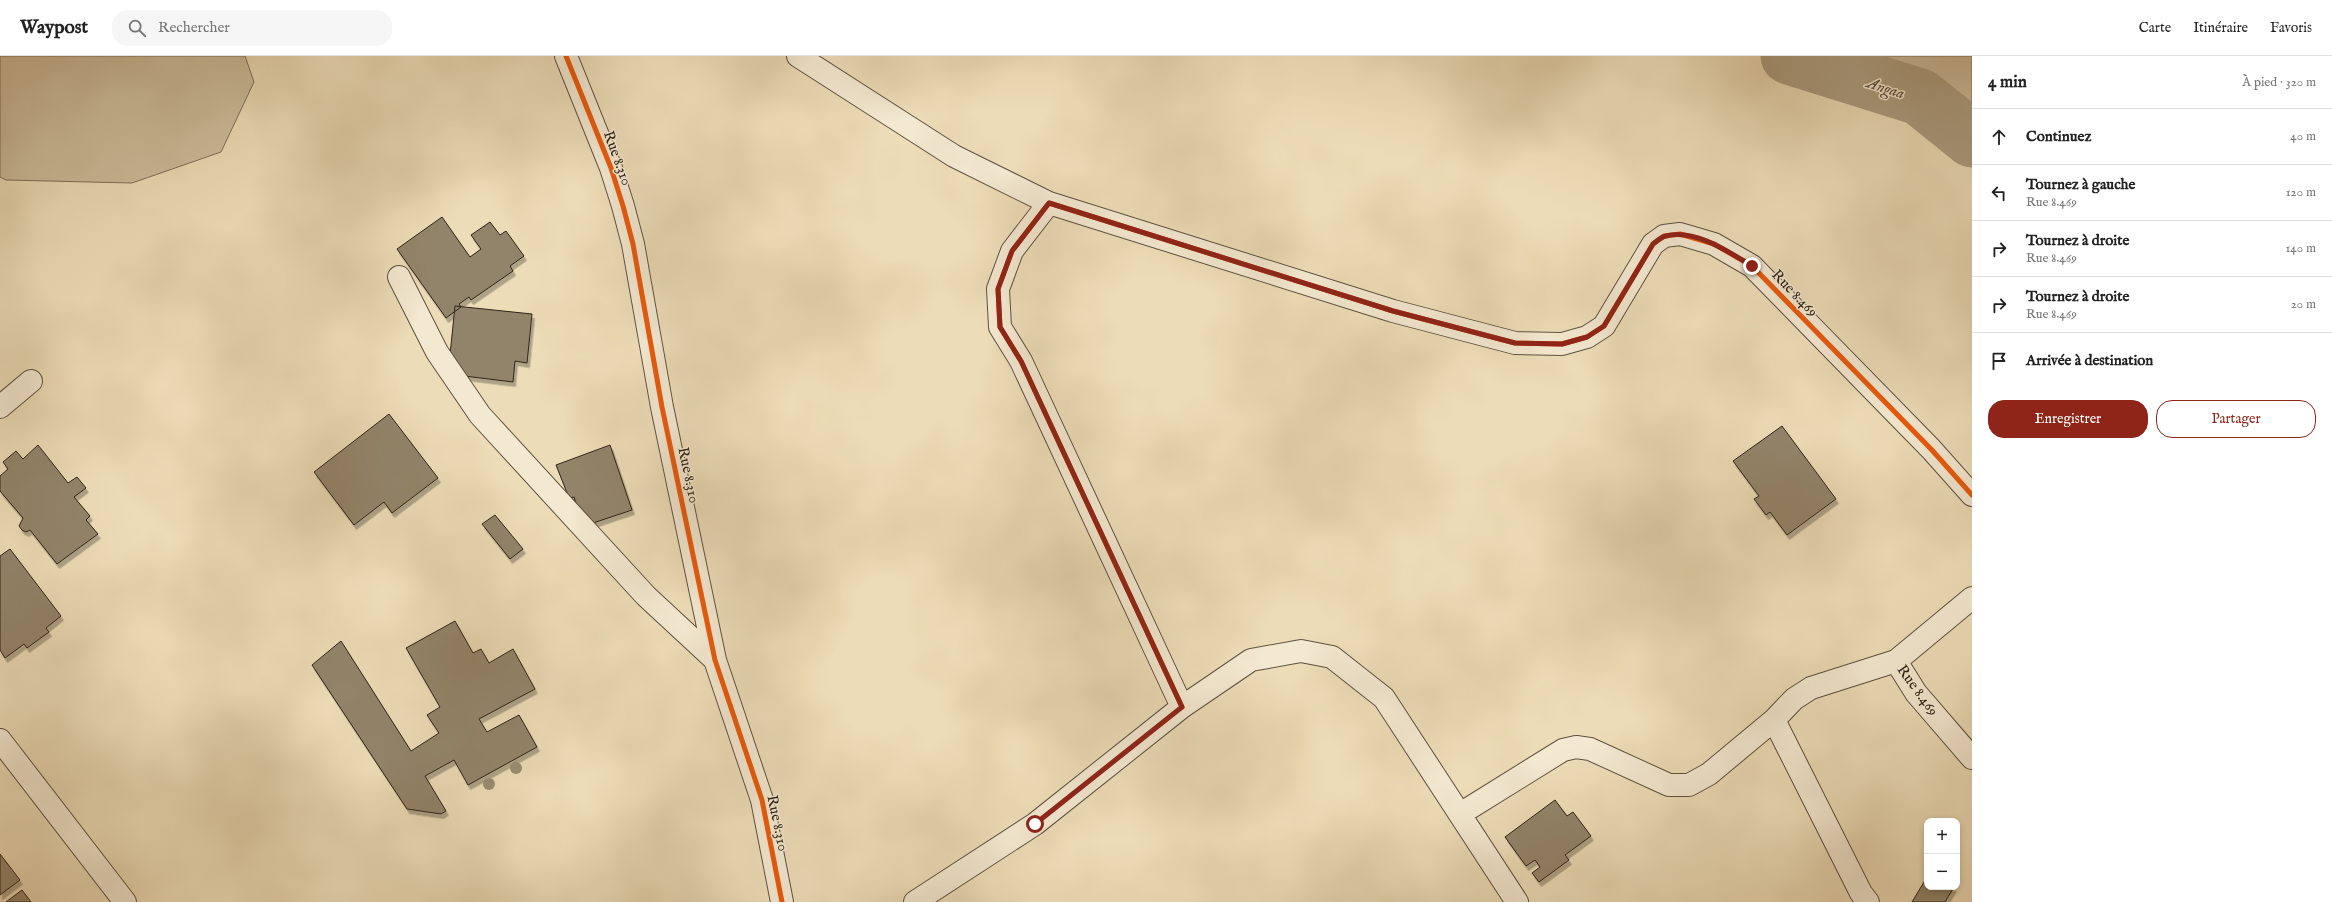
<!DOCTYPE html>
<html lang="fr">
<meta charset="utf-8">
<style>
:root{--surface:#fff;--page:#f6f6f6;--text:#222;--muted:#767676;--line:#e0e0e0;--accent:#8f2418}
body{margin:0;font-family:"IM FELL English",serif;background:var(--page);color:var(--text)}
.controls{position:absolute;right:12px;bottom:12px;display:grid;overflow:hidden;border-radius:8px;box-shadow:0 2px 6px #0003}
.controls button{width:36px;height:36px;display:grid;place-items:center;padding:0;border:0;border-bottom:1px solid var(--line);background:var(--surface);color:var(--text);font:20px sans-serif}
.stop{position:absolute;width:12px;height:12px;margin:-9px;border:3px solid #8f2418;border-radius:50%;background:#fff}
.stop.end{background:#8f2418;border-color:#fff;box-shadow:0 1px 4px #0008}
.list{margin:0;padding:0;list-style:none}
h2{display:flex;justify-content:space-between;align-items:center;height:52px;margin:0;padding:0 16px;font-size:17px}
h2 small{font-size:13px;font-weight:400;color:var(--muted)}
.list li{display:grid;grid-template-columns:26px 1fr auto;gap:12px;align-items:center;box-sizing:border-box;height:56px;padding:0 16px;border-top:1px solid var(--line)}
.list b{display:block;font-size:15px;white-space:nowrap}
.list p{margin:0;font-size:13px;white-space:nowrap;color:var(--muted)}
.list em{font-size:13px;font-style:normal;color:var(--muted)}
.actions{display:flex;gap:8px;padding:12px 16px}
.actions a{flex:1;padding:9px 0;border:1px solid var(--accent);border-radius:16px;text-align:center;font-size:14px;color:var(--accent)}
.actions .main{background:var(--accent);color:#fff}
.icon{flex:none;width:22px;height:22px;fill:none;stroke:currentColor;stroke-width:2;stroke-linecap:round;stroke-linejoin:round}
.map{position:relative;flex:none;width:1972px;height:846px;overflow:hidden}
header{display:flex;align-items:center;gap:24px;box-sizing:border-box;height:56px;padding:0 20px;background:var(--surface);border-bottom:1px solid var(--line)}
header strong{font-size:19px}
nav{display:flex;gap:22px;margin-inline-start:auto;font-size:14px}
.search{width:280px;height:36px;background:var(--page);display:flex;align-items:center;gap:10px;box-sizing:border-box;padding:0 14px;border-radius:16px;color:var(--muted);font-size:15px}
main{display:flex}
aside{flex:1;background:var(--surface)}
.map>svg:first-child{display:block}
.green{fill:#ccbd9c;stroke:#7e705a}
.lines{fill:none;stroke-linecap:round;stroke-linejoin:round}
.river{stroke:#ac9d81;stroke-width:57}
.building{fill:#92846b;stroke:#302418;filter:url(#shadow)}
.minor-casing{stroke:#5f5240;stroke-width:24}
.minor{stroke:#f3e8d0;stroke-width:22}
.cycleway-casing{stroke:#f3e8d0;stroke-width:8}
.cycleway{stroke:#e8590c;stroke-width:5}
.tree{fill:#9a8c72}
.route{stroke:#8f2418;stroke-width:5}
.labels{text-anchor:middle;stroke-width:3;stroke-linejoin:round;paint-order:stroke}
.street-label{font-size:15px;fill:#302418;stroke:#f3e8d0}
.water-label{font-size:16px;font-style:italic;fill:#5b4e3d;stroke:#f3e8d0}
</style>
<header>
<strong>Waypost</strong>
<div class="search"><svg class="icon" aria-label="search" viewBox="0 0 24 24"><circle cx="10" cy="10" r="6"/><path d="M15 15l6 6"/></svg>Rechercher</div>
<nav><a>Carte</a><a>Itinéraire</a><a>Favoris</a></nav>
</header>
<main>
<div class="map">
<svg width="1972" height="846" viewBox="0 0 1972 846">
<defs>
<filter id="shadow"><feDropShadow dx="2.5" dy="4.5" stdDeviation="0" flood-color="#0004"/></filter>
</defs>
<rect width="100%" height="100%" fill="#ecdcb7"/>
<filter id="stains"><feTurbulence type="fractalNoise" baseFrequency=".005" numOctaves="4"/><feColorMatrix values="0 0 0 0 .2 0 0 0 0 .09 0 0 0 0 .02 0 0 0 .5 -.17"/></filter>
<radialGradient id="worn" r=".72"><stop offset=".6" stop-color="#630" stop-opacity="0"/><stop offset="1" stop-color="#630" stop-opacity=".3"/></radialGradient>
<path class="green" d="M0,0H245L254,26L221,96L132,127L6,124L0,121Z
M1789,0H1972V83L1920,41Z"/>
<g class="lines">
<path class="river" d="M1789,0L1920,41L1972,83"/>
</g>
<path class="building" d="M442,161L470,201L481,193L471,179L490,166L500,179L506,175L524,200L510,210L513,215L471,244L469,241L459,248L461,251L446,262L397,193Z
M455,250L532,258L527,307L515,305L513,326L448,318Z
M389,358L438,422L392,457L384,446L354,469L314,416Z
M1782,370L1836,443L1787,479L1770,456L1766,459L1754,443L1759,440L1733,405Z
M38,389L68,427L77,421L86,432L74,441L90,460L86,464L98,478L57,508L30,474L26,476L22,474L19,470L23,462L0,435V420L8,413L3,406L16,395L23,403Z
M610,389L632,454L584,470L574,441L569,442L556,409Z
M495,459L523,493L510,503L482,468Z
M10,493L61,560L46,572L49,576L27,592L24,588L5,602L0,594V500Z
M455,565L473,597L481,593L489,607L513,593L535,633L479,663L487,676L519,659L537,691L468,729L454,704L425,720L446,755L441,758L407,753L312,609L341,585L411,695L439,677L427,659L440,651L406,592Z
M1555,744L1567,760L1573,756L1591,780L1565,799L1569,804L1539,826L1532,817L1540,811L1535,804L1526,810L1505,781Z
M0,798L20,824L0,839Z
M1927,821V831H1954L1945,846H1912Z
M22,834L31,846H6Z"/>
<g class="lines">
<defs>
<path id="minor" d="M566,0L611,112L623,150L633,188L662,351L715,604L762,744L782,846
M798,0L954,100L1049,147
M399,221L437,296L480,359L646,540L715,604
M0,351L31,325
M1972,542L1896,605L1916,637L1972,702
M1182,651L1021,305L1000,271L998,233L1012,195L1049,147L1393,255L1515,287L1562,288L1587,281L1604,270L1653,188L1664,180L1680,178L1714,188L1752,210L1931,393L1972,439
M1774,664L1861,837L1868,846
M0,684L125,846
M1460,758L1563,694L1576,691L1590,693L1669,729H1689L1709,718L1774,664L1794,643L1811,632L1896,605
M915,846L1035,768L1182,651L1251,604L1301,595L1332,601L1384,642L1517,846"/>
</defs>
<use href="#minor" class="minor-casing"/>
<use href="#minor" class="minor"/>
<defs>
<path id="cycleway" d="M566,0L611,112L623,150L633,188L662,351L715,604L762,744L782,846
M1182,651L1021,305L1000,271L998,233L1012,195L1049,147L1393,255L1515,287L1562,288L1587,281L1604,270L1653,188L1664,180L1680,178L1714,188L1752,210L1931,393L1972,439"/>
</defs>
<use href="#cycleway" class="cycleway-casing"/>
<use href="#cycleway" class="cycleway"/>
</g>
<g class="tree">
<circle cx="516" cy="712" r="6"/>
<circle cx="489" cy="728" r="6"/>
</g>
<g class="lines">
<path class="route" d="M1035,768L1182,651L1021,305L1000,271L998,233L1012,195L1049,147L1393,255L1515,287L1562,288L1587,281L1604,270L1653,188C1657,185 1661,181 1666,180C1694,172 1729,196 1752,210"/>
</g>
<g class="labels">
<g class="street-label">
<text transform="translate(618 102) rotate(70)" y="5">Rue 8.310</text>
<text transform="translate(1795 237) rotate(46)" y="5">Rue 8.469</text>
<text transform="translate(689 419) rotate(78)" y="5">Rue 8.310</text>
<text transform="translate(1918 634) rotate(54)" y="5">Rue 8.469</text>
<text transform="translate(778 767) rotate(78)" y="5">Rue 8.310</text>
</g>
<g class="water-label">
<text transform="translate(1886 31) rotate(18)" y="6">Angaa</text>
</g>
</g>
<rect width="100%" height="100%" filter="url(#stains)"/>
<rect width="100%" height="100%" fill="url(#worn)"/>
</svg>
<div class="controls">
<button>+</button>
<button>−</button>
</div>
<div class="stop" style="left:1035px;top:768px"></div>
<div class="stop end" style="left:1752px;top:210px"></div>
</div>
<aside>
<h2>4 min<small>À pied · 320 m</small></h2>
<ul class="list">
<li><svg class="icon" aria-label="ahead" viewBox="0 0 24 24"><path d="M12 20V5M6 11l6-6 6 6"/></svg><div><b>Continuez</b></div><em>40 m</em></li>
<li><svg class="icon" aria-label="left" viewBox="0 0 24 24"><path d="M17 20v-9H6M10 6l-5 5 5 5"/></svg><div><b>Tournez à gauche</b><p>Rue 8.469</p></div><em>120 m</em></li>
<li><svg class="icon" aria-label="right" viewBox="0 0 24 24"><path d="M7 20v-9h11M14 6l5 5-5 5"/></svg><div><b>Tournez à droite</b><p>Rue 8.469</p></div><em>140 m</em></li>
<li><svg class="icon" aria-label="right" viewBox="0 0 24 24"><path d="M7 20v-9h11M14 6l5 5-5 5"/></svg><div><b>Tournez à droite</b><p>Rue 8.469</p></div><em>20 m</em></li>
<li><svg class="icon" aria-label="arrive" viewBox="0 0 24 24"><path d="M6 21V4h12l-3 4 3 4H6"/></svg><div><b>Arrivée à destination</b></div></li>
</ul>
<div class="actions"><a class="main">Enregistrer</a><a>Partager</a></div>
</aside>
</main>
